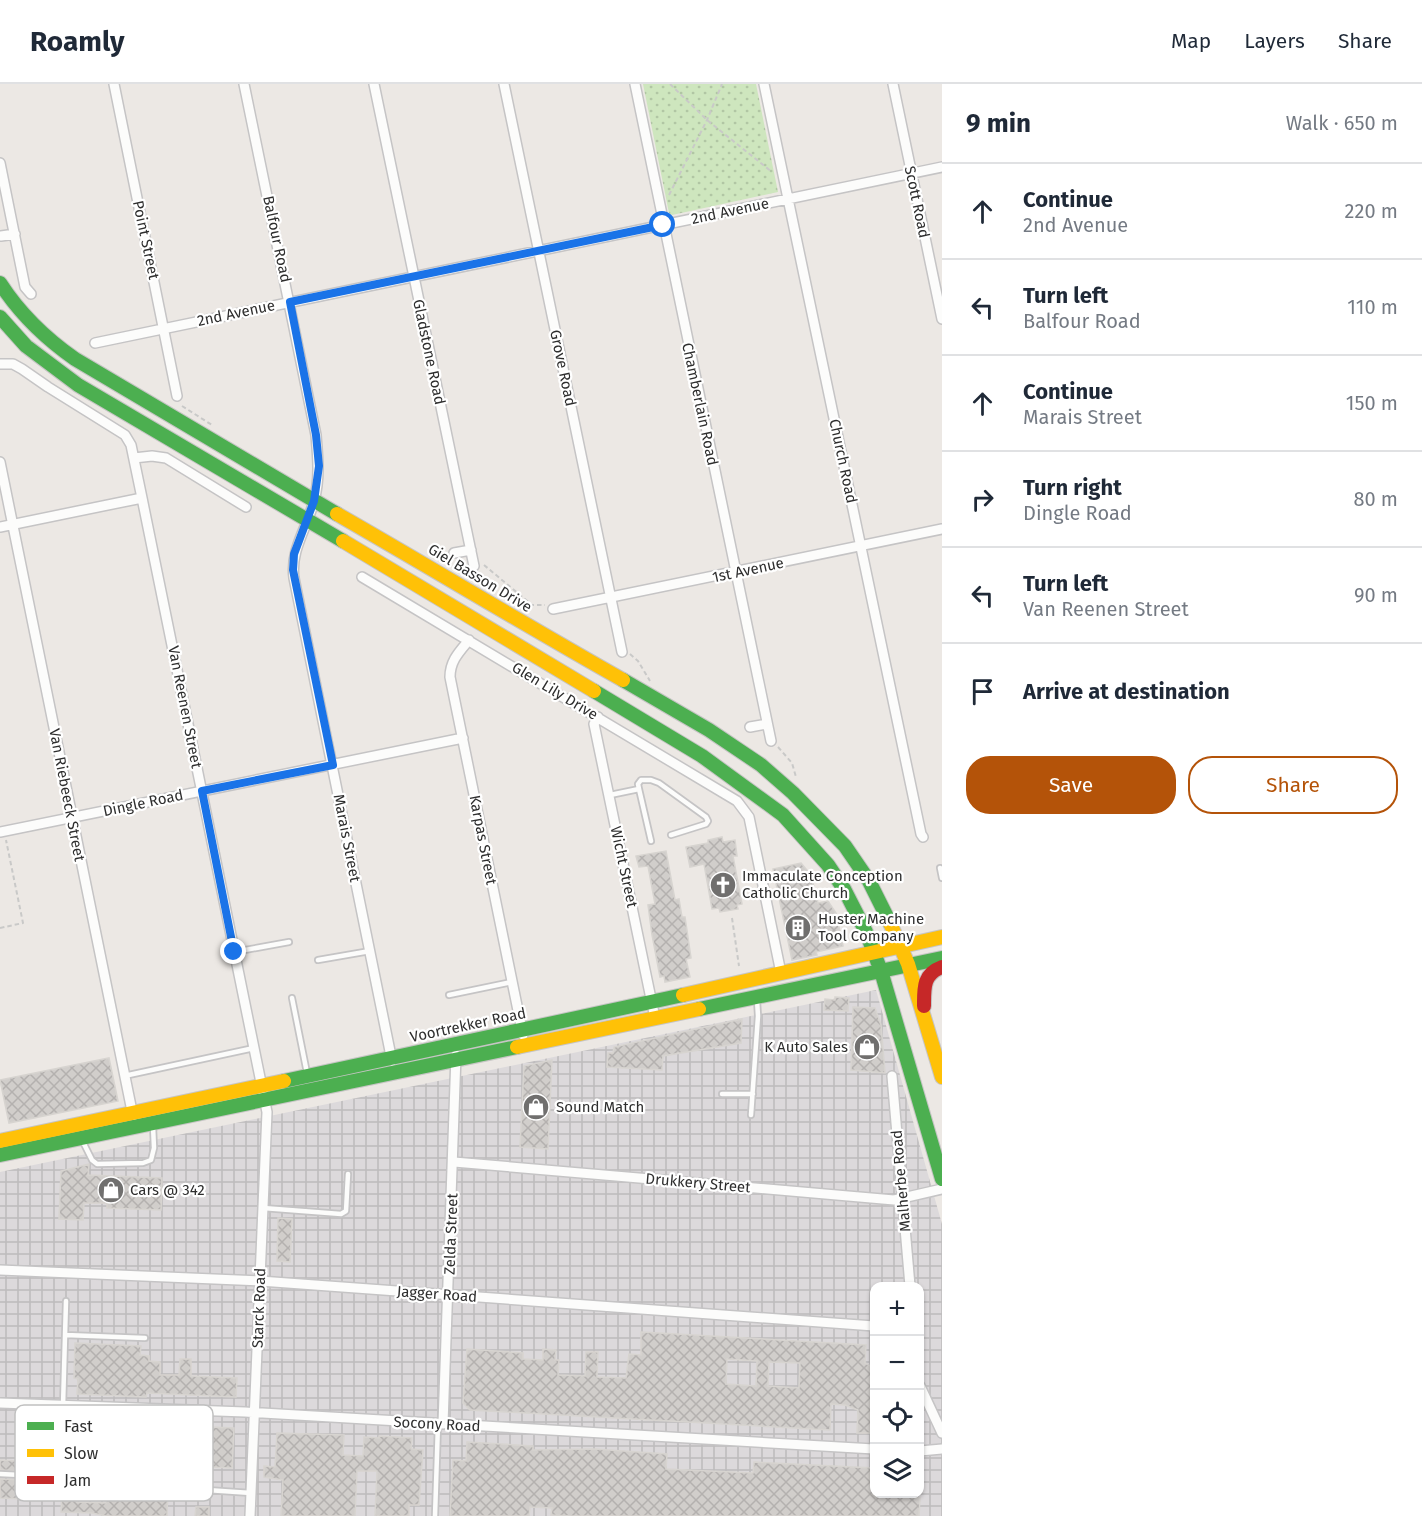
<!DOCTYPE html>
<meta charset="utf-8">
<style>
:root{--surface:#fff;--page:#f6f6f7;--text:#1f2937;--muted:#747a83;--line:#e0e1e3;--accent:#b45309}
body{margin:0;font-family:"Fira Sans",sans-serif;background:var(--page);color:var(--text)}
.controls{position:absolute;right:18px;bottom:18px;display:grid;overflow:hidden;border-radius:12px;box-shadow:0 2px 4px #0004}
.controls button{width:54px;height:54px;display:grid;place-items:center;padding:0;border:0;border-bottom:2px solid var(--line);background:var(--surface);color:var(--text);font:30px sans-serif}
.stop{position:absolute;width:18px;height:18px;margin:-14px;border:4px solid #1a73e8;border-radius:50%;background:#fff}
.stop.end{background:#1a73e8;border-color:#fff;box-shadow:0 2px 6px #0008}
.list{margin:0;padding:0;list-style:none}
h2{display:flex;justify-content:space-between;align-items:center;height:78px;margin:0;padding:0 24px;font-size:26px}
h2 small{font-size:20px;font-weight:400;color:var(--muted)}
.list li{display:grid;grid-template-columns:39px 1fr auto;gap:18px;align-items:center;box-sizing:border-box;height:96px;padding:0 24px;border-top:2px solid var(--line)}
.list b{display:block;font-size:22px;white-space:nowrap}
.list p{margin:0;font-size:20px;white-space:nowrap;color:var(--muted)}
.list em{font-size:20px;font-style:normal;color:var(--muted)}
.actions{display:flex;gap:12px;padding:18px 24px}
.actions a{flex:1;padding:14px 0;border:2px solid var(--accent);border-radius:24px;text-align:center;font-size:21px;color:var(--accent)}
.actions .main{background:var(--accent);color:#fff}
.icon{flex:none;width:33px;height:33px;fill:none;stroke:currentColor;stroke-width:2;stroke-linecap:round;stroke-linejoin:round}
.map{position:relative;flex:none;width:942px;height:1432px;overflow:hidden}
header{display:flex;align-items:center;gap:36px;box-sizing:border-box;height:84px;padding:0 30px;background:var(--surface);border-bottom:2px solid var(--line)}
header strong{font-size:28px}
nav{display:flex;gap:33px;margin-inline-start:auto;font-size:21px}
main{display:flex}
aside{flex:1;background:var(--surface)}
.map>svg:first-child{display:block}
.industrial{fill:url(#industrial-grid);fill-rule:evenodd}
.grass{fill:url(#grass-dots)}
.building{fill:url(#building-cross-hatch);stroke:#d7d4d0;stroke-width:1.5;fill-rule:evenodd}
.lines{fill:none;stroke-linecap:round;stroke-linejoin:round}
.lane-casing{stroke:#c5c4c5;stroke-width:8}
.street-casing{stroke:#c5c4c5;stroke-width:12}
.fast-casing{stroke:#c6c5c4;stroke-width:16}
.slow-casing{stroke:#c6c5c4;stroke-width:16}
.jam-casing{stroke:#c6c5c4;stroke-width:16}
.path{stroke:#c9c9c8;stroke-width:2;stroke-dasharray:4.5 3;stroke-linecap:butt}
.lane{stroke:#fcfcfb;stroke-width:4.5}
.street{stroke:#fcfcfb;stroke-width:9}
.fast{stroke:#4caf50;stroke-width:14}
.slow{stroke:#ffc107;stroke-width:14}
.jam{stroke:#c62828;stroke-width:14}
.route{stroke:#1a73e8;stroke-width:8}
.labels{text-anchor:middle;stroke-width:4.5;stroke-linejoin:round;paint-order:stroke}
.street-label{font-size:15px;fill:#2e2e2e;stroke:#fff}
.poi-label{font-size:15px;fill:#2e2e2e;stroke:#fff;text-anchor:start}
.key{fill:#fff;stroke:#c0c0c0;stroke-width:1.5}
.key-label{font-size:16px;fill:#2e2e2e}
</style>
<header>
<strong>Roamly</strong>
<nav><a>Map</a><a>Layers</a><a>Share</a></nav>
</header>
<main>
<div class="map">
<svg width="942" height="1432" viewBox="0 0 942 1432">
<defs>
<pattern id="industrial-grid" width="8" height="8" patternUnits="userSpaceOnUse" patternTransform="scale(1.5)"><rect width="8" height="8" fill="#dcd9db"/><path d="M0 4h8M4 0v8" fill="none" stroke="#bdbbbc"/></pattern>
<pattern id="grass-dots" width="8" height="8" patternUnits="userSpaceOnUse" patternTransform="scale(1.5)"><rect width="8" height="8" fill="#cee6be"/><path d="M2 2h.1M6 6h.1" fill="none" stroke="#b1c6a4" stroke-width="1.8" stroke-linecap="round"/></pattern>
<pattern id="building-cross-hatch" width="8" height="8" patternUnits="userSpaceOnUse" patternTransform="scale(1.5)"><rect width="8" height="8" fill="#d1cecb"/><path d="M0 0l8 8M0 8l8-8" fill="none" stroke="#b4b1af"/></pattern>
</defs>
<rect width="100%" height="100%" fill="#ece8e4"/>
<path class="industrial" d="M876,906L942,1140V1432H0V1088ZM874,1202H920V1410H874Z"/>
<path class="grass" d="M643,0H756L778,108L672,131L669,129Z"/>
<path class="building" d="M722,753L723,758L735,756L737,772H733L742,820L737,821L738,825L720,828L719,824L712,825L704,780L690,783L686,763L708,759V756Z
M666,767L675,816L679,815L682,833H685L691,874L686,875L690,893L665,898L664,892L660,893L652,851L648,821L655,820L648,782L639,783L636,772Z
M801,779L811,791L818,819L828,817L836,829L843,862L816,868L817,871L792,876L773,785Z
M835,913L849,914L848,927L824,926L825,915L835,916Z
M853,923L875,924L881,941L885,989L851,986Z
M742,935L741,959L663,972L662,986L607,983L608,969H613L614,963Z
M109,974L118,1017L9,1039L0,996Z
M552,976L548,1065L520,1063L524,982Z
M89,1080L88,1091L162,1094L161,1126L107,1124V1119H84L83,1136L59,1135L61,1087Z
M278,1134L292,1135L290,1178L277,1177Z
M641,1248L866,1261L865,1279L874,1284V1349H857L858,1326L845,1321L831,1320L830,1346L470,1326L463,1319L467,1265L523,1269V1275L543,1276V1265L556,1266L555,1276H559L558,1291L585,1292L586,1268H598L597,1293L626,1294L629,1270L641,1271ZM727,1275L757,1277L756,1302L726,1300ZM769,1278L800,1279L799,1304L768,1302Z
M75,1259L141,1262L140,1271L149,1272V1277L160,1278V1291H179L180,1275H191V1292L237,1294L236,1313L147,1309L146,1313L77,1310L78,1295L74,1294Z
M35,1336L234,1344L232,1384L210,1383V1393L168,1392V1393L0,1386V1376L34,1378Z
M277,1349L344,1351L343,1371L363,1372L364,1353L379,1354V1352L412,1354L411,1365L423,1366L419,1421H409V1432H375L377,1387H357L355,1432H281L283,1396L264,1393V1382L275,1383Z
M467,1358L533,1362V1366L594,1365L667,1370L666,1385L753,1389L754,1378L874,1384V1410H905L904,1413L920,1414L919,1432H572L551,1431L552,1424L530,1423L529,1432H450L453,1376L466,1377Z
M0,1395L51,1397L50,1416L0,1414Z
M107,1399L168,1402L167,1432H106L92,1429L61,1428L62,1409L78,1410L77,1418L106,1419Z
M196,1423H209V1432H195Z"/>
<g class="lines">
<defs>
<path id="lane" d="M610,711L639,705
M651,757L639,705L638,700L641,696H651L659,699L706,733L708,737L706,740L671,751
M940,784L942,794
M234,868L289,858
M318,876L370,867
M449,911L512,898
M292,914L307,989
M124,992L254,964
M722,1010H753
M751,1031L758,932L757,916
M82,1056L92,1076L97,1080L143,1079L151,1076L154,1064L153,1042
M263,1124L341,1130L346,1127L348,1090
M65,1251L145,1254
M63,1322L66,1217
M0,1390L172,1398L207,1406L251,1409
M435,1432L438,1340"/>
<path id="street" d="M114,0L177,312
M244,0L316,351C318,374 320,395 314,417C307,444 290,466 294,494L392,977
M374,0L474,482
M504,0L622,568
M635,0L771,657
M764,0L921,750L923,753
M893,0L942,235
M0,79L25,203L31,210
M1,152L15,150
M95,259L942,83
M0,280H13L22,285L48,303L125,351L131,361L142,414L267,1028L250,1432
M134,374L152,372L166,374L246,423
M0,378L133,1032
M0,443L142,414
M454,469L471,466
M362,493L737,717L749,733L781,889
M553,525L942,445
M469,556C459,568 450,577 450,593L523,951
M598,633L594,640L655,934
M750,643L767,640
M0,748L463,654
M892,992L910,1202
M454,1078L894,1116L942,1105
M0,1186L260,1197L874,1242
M920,1302L942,1349
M0,1319L245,1328L874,1365
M443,1340L456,971
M920,1367L942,1365"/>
<path id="fast" d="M0,199C20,230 45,254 75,275L337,430
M0,233L26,262L78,301L343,457
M623,596L709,646L761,681L793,709L845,762L869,797L890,839
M594,607L702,672L783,731L828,781L844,805L866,848L881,887L942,1095
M699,925L942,874
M284,997L683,911
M0,1071L517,963"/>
<path id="slow" d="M337,430C433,485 527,542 623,596
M343,457L594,607
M890,839L908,880L942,993
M683,911L942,853
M517,963L699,925
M0,1057L284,997"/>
<path id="jam" d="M924,922C924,904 923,890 942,883"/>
</defs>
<use href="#lane" class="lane-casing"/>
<use href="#street" class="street-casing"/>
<use href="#fast" class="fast-casing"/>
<use href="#slow" class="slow-casing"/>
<use href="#jam" class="jam-casing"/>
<path class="path" d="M670,0L707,36L772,88
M669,111L707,36L722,0
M182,322L212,341
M484,481L532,521H545
M630,570L638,577L650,597
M778,663L792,679L796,693
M732,834L739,882
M0,844L23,839L6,756"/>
<use href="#lane" class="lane"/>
<use href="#street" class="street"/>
<use href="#fast" class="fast"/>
<use href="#slow" class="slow"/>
<use href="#jam" class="jam"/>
</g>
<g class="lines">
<path class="route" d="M234,868L202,707L333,681L293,486L294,470L314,417L319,382L316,351L290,218L663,141"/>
</g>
<defs>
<symbol id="church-disc" viewBox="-11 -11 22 22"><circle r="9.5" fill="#706f6e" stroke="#fff"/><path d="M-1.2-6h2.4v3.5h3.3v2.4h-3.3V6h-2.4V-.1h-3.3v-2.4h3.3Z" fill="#fff"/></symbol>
<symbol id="building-disc" viewBox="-11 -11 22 22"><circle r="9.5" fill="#706f6e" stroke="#fff"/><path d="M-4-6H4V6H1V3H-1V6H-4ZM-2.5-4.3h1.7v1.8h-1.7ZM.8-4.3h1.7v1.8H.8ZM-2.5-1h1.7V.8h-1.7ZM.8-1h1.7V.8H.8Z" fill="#fff"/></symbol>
<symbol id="shop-disc" viewBox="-11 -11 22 22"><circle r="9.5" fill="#706f6e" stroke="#fff"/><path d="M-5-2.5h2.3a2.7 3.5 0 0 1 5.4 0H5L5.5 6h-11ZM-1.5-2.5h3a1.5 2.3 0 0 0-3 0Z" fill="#fff"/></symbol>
</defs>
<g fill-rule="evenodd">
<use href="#church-disc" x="708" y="786" width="30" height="30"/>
<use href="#building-disc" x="783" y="829" width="30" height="30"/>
<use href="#shop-disc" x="852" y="948" width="30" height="30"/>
<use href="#shop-disc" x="521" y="1008" width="30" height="30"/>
<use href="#shop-disc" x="96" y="1091" width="30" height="30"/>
</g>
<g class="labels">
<g class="street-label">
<text transform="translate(917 118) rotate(78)" y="5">Scott Road</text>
<text transform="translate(730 127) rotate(-12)" y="5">2nd Avenue</text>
<text transform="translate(277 155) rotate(78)" y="5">Balfour Road</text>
<text transform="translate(146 156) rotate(78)" y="5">Point Street</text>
<text transform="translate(236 229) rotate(-12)" y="5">2nd Avenue</text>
<text transform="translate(429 268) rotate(78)" y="5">Gladstone Road</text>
<text transform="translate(563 284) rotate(78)" y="5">Grove Road</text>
<text transform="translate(700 320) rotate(78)" y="5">Chamberlain Road</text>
<text transform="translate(843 377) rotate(78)" y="5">Church Road</text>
<text transform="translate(748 486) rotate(-12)" y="5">1st Avenue</text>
<text transform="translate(480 494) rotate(31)" y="5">Giel Basson Drive</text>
<text transform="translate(555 607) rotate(31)" y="5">Glen Lily Drive</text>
<text transform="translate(185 623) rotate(79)" y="5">Van Reenen Street</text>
<text transform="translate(67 711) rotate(79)" y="5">Van Riebeeck Street</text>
<text transform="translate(143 719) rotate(-12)" y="5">Dingle Road</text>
<text transform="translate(347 754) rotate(79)" y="5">Marais Street</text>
<text transform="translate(483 756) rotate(79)" y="5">Karpas Street</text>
<text transform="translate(624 783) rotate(78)" y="5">Wicht Street</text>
<text transform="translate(468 941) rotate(-12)" y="5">Voortrekker Road</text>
<text transform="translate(901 1097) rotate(-95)" y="5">Malherbe Road</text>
<text transform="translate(698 1099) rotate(5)" y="5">Drukkery Street</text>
<text transform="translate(451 1150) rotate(-88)" y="5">Zelda Street</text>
<text transform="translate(437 1210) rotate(4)" y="5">Jagger Road</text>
<text transform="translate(259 1224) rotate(-88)" y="5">Starck Road</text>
<text transform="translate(437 1340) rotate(3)" y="5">Socony Road</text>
</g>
<g class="poi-label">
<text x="742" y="797">Immaculate Conception<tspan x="742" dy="17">Catholic Church</tspan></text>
<text x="818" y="840">Huster Machine<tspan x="818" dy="17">Tool Company</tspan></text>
<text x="848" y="968" text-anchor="end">K Auto Sales</text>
<text x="556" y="1028">Sound Match</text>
<text x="130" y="1111">Cars @ 342</text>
</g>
</g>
<rect x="15" y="1321" width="198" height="96" rx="9" class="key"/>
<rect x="27" y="1338" width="27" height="8" fill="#4caf50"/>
<rect x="27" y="1365" width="27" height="8" fill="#ffc107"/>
<rect x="27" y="1392" width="27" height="8" fill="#c62828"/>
<g class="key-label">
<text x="64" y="1348">Fast</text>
<text x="64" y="1375">Slow</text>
<text x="64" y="1402">Jam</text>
</g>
</svg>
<div class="controls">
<button>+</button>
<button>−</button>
<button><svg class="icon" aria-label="locate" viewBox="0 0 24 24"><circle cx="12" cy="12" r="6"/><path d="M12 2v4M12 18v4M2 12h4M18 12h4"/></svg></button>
<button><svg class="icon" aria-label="layers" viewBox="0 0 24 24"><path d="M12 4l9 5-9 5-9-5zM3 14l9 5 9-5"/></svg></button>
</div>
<div class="stop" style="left:663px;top:141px"></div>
<div class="stop end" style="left:234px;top:868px"></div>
</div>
<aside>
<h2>9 min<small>Walk · 650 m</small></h2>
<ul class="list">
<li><svg class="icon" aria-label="ahead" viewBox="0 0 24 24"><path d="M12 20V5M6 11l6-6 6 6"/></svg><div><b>Continue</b><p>2nd Avenue</p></div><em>220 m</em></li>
<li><svg class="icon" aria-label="left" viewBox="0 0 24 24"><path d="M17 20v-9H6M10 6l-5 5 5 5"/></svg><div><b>Turn left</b><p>Balfour Road</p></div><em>110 m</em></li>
<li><svg class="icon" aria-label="ahead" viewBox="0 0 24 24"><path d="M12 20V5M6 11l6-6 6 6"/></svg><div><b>Continue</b><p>Marais Street</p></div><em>150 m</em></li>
<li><svg class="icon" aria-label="right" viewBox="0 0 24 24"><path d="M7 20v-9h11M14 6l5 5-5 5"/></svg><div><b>Turn right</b><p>Dingle Road</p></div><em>80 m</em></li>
<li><svg class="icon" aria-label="left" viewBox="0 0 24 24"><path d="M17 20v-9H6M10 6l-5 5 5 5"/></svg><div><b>Turn left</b><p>Van Reenen Street</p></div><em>90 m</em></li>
<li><svg class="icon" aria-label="arrive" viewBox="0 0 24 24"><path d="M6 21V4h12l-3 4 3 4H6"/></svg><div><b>Arrive at destination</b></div></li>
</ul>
<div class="actions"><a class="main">Save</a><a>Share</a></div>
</aside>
</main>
